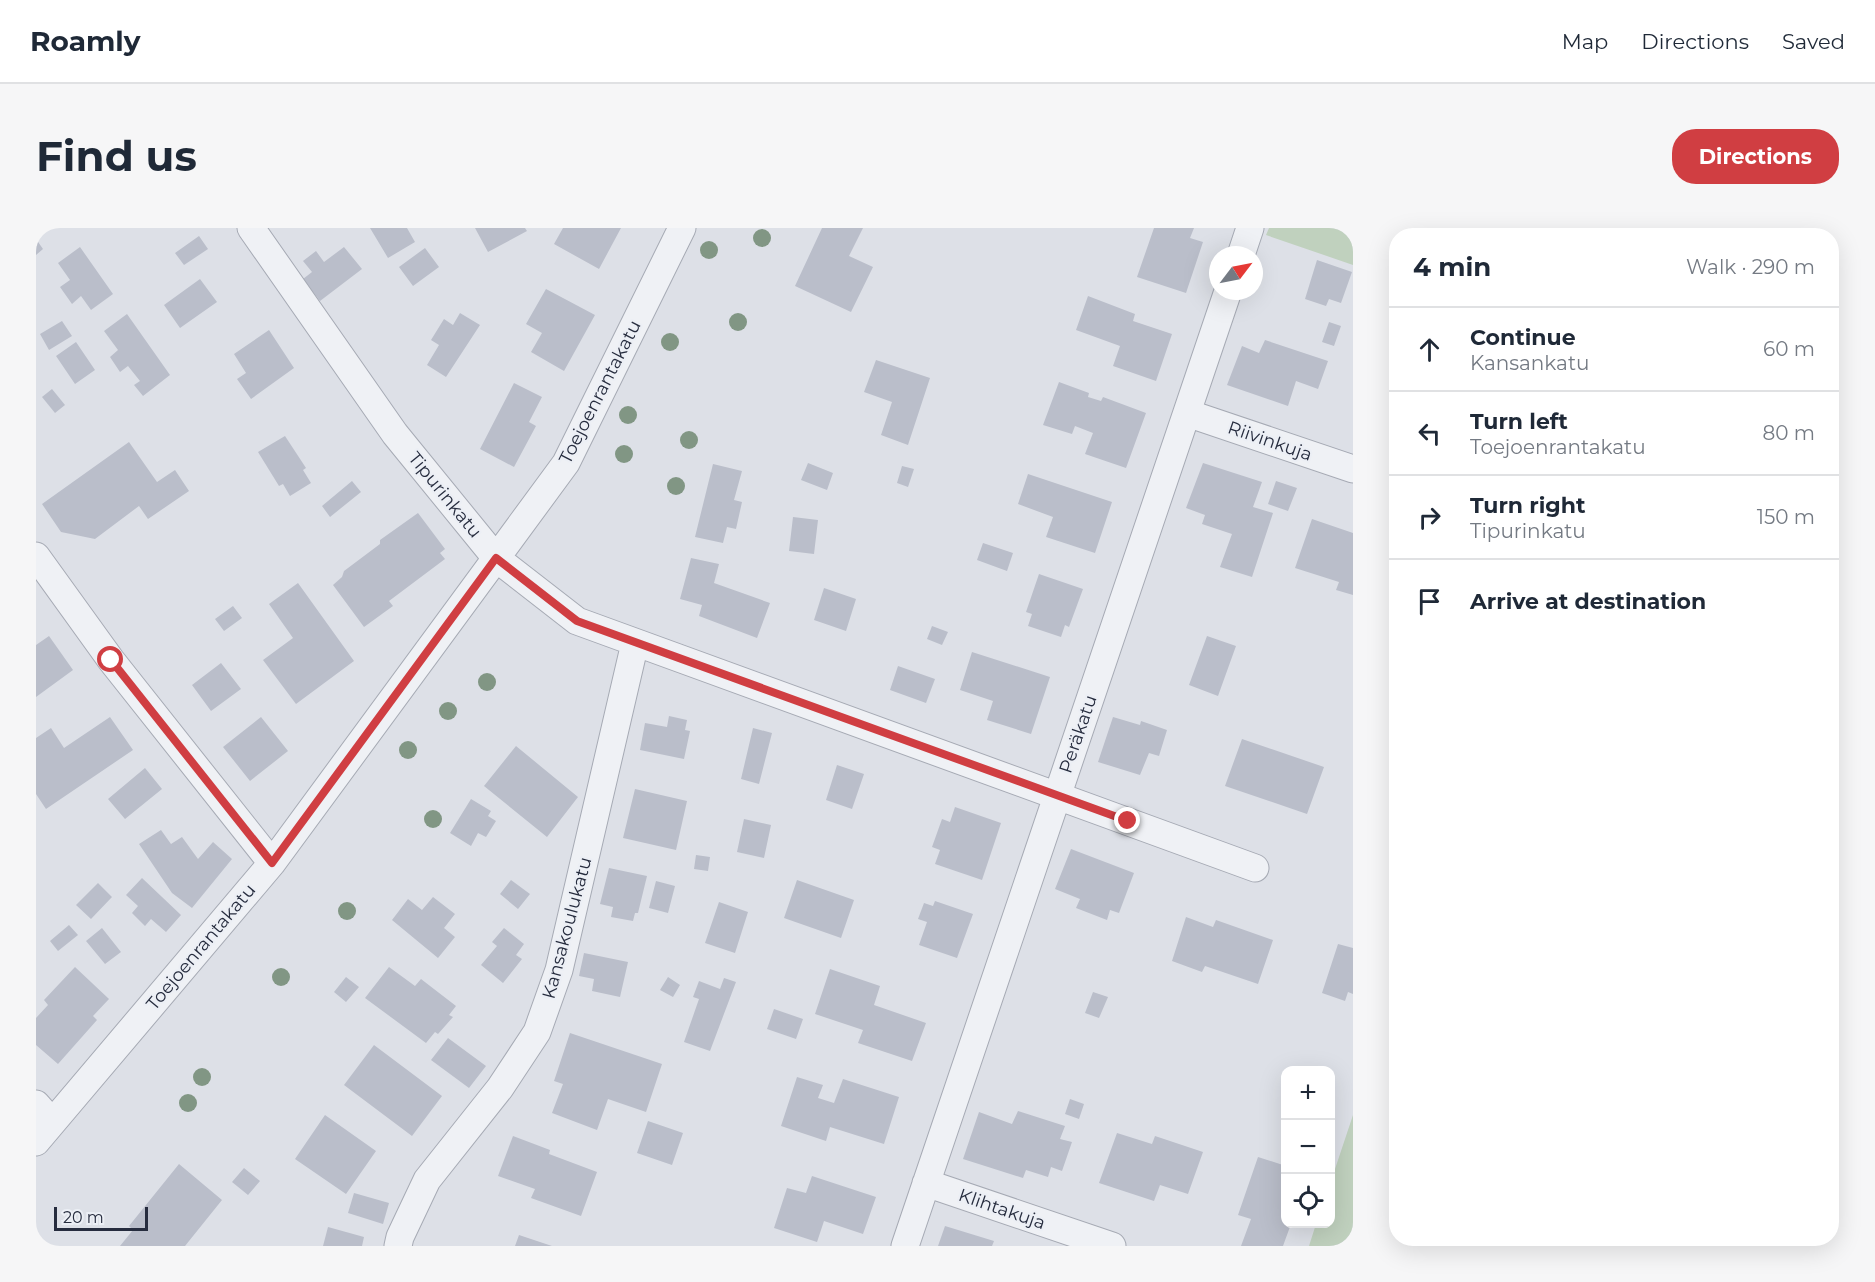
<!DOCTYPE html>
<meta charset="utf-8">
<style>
:root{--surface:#fff;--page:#f6f6f7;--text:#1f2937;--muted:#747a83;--line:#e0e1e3;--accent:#d03e42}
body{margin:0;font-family:Montserrat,sans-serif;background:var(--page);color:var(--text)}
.controls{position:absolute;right:18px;bottom:18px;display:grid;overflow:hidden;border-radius:12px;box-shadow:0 6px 24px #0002}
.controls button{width:54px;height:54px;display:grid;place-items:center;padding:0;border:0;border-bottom:2px solid var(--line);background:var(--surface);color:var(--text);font:30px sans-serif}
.compass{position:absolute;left:1173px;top:18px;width:54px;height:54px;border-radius:50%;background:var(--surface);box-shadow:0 6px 24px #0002;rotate:58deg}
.scale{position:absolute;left:18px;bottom:15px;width:94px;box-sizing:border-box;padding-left:6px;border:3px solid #262c3e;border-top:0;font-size:16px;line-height:21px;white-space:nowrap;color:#262c3e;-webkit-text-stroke:4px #eceff5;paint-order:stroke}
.stop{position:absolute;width:18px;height:18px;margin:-14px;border:4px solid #d03e42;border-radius:50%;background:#fff}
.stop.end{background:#d03e42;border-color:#fff;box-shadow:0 2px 6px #0008}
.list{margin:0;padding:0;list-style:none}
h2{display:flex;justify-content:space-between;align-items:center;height:78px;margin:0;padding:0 24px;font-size:26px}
h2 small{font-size:20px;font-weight:400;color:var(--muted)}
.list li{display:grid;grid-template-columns:39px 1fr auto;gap:18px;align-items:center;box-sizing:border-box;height:84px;padding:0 24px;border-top:2px solid var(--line)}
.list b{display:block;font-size:22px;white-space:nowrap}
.list p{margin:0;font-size:20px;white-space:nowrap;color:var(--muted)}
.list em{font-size:20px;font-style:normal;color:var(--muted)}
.icon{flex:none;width:33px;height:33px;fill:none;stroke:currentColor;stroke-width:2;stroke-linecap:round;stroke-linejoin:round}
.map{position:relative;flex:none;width:1317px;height:1018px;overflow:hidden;border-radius:24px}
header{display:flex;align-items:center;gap:36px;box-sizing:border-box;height:84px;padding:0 30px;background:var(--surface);border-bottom:2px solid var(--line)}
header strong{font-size:28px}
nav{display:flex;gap:33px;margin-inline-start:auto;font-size:21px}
.intro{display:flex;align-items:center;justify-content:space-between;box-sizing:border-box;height:144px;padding:0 36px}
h1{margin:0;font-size:42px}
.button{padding:15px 27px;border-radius:24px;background:var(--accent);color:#fff;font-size:21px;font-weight:700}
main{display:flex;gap:36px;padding:0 36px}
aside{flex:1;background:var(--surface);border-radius:24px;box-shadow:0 6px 24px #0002}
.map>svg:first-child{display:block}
.green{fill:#c0d1be}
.building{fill:#babeca}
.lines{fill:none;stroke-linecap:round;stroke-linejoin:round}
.minor-casing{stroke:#a6aab4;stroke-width:29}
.minor{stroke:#eff1f5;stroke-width:27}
.tree{fill:#819684}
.route{stroke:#d03e42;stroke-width:8}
.labels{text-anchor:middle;stroke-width:4.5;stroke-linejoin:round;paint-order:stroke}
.street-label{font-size:18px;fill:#262c3e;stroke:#eceff5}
</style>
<header>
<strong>Roamly</strong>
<nav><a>Map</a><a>Directions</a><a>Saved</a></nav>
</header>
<div class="intro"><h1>Find us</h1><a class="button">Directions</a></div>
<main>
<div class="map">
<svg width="1317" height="1018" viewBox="0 0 1317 1018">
<rect width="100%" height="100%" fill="#dde0e7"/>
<path class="green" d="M1233,0H1317V37L1230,7Z
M1317,887V1018H1273L1280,996H1294L1295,953Z"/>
<path class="building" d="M334,0H371L379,14L352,30Z
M439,0H489L491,3L452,24Z
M527,0H585L563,41L518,16Z
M786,0H827L813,28L837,39L815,84L759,58Z
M1118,0H1158L1154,10L1167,14L1150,65L1101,49Z
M163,8L172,21L148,37L139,25Z
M0,11L7,21L0,27Z
M44,19L77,66L55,82L45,68L36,76L24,59L34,52L22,35Z
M308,19L326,41L284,73L267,51L276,44L267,33L280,23L288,34Z
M389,20L403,39L377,58L363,39Z
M1281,32L1316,44L1305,75L1293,71L1290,78L1269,71Z
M164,51L181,74L144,100L128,77Z
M510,61L559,87L528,143L495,124L506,105L490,96Z
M1052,68L1099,86L1097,93L1136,106L1120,153L1077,138L1084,118L1040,102Z
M424,85L444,97L410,149L391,137L403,117L395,112L408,91L417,97Z
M91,86L134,147L107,168L98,157L104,153L92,138L84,144L74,129L82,122L68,103Z
M26,93L36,108L13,122L4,106Z
M1293,94L1305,98L1298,118L1286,114Z
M233,102L258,140L215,171L201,151L210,145L198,126Z
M1229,112L1292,133L1282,161L1260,153L1252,178L1191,157L1206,118L1223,125Z
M40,114L59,142L39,156L20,128Z
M840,132L894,150L872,217L845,207L856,174L828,164Z
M1023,154L1053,165L1052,169L1065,173L1067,169L1110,185L1090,240L1049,226L1057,205L1039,198L1036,206L1007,197Z
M478,155L506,169L493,194L500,198L478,239L444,221Z
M16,161L29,177L19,185L6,169Z
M249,208L270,240L267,242L275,255L254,268L247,256L243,258L222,224Z
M93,214L121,254L139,242L153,263L112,291L103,278L59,311L25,304L6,276Z
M772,235L797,245L791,262L765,252Z
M1167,235L1226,254L1217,279L1237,285L1216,349L1184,339L1196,306L1166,296L1169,287L1150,280Z
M677,236L706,243L698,272L706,274L700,301L691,299L687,315L659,309Z
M866,238L878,241L872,259L861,255Z
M992,246L1076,274L1059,325L1010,309L1017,289L982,276Z
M316,253L325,264L294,289L286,278Z
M1240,253L1261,260L1252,283L1232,276Z
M382,285L409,321L404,325L409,331L353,373L357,378L328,399L297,357L306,349L308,343L344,316V312Z
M757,289L782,292L778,326L753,323Z
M1276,291L1317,305V367L1300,362L1303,354L1259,340Z
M947,315L977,325L971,343L941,332Z
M655,330L683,336L678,355L734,375L721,410L663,388L666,377L644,371Z
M1003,346L1047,361L1033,399L1029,397L1025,409L992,398L996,386L990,384Z
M262,355L318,433L260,476L227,432L257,410L233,376Z
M788,360L820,371L810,403L778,392Z
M197,378L206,390L188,403L179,391Z
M896,398L912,404L906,417L891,411Z
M13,408L37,442L0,469V417Z
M1171,408L1200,418L1182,468L1153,457Z
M936,424L1014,449L995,506L951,492L957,473L924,462Z
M185,435L205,461L175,483L156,457Z
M862,438L899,451L890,475L854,462Z
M633,488L651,492L649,502L654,503L648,531L604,522L609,495L631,499Z
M74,489L97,522L10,581L0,566V510L15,500L28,520Z
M225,489L252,523L214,553L187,519Z
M1077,489L1104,497L1105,493L1131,502L1123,528L1113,525L1104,547L1062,534Z
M717,500L736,505L723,556L705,551Z
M1206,511L1288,539L1271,586L1189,558Z
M480,518L542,569L511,609L448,558Z
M801,537L828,546L816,581L790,572Z
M109,540L126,561L89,591L72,571Z
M599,561L651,573L640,622L587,610Z
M435,571L455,583L452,588L460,593L450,609L442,605L435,618L414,605Z
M919,579L965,595L946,652L899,636L904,622L896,619L906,591L914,594Z
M708,591L735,597L728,630L701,624Z
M125,602L135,616L146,609L162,631L177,614L196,631L156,680L136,665L103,616Z
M1035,621L1098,645L1083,685L1074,682L1071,692L1040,680L1044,671L1019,661Z
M660,627L674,629L672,643L658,641Z
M573,640L611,648L602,685H599L597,693L575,689L577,679L564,676Z
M106,650L145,687L130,704L115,691L109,698L96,685L102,678L90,667Z
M475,652L494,666L482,681L464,666Z
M761,652L818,672L805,710L748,690Z
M620,653L639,658L632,685L613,680Z
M62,655L76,669L55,691L40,677Z
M397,669L419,686L408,700L419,709L402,730L356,692L372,671L386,682Z
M899,673L937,686L921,730L883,717L891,694L882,691L888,675L897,678Z
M683,674L712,684L699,725L669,715Z
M1150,689L1177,699L1180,692L1237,712L1222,756L1169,738L1166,744L1136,733Z
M33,697L42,707L22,723L14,713Z
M66,700L85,724L69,736L50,713Z
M468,700L488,716L480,727L486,731L467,755L445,737L461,718L456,714Z
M1302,716L1317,720V766L1312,764L1309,773L1286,765Z
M548,725L592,734L584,769L556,763L558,751L543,748Z
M39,739L73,771L57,788L61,792L22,836L0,817V790L12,777L8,772Z
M353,739L379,758L385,751L420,778L413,787L417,789L402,806L399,804L390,815L329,770Z
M794,741L844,758L838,777L890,795L876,833L822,815L827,802L779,786Z
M310,749L323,759L310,774L298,764Z
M632,749L644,757L637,769L624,762Z
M688,750L700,754L674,823L648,814L663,771L657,769L663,753L684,761Z
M1057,764L1072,769L1063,790L1049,785Z
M738,781L767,791L760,811L731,801Z
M534,805L626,836L610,884L572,871L561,902L516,885L527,856L518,853Z
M412,810L450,838L433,860L395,832Z
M338,817L406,868L376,908L308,857Z
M761,849L787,857L782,870L798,875L807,851L863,869L848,916L794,899L790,913L745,898Z
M1034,871L1048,876L1043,891L1029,886Z
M982,883L1029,898L1024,911L1036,914L1026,943L1015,939L1012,949L990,942L987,950L927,931L943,884L976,896Z
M289,887L340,923L310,966L259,931Z
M612,893L647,905L636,937L601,925Z
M1081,905L1116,916L1119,908L1167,924L1152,966L1124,957L1118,973L1063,955Z
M477,908L514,922L513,926L561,944L545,988L495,970L499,961L462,948Z
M1222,929L1250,938V958L1245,973L1250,975V996H1255L1247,1018H1205L1215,991L1202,987Z
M143,936L186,972L149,1018H84L97,1002L93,998Z
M208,940L224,953L212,967L196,954Z
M776,948L840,969L827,1006L788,993L781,1014L738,1000L751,960L770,965Z
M318,965L353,975L347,996L312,985Z
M909,998L958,1013L956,1018H902Z
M292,999L328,1009L326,1018H287Z
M483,1007L516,1018H479Z"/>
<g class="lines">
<defs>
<path id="minor" d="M215,0L359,206L460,330L541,393L1219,640
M1205,27L1214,0
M1151,185L1317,241
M0,328L75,432L236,635
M0,876L16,894
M0,914L236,635L530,235L646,0
M890,955L1076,1018
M362,1018L364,1009L391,952L464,860L501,804L523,742L599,415
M869,1018L1192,63"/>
</defs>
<use href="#minor" class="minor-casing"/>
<use href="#minor" class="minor"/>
</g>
<g class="tree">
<circle cx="726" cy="10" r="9"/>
<circle cx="673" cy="22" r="9"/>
<circle cx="702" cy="94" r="9"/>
<circle cx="634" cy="114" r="9"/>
<circle cx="592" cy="187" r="9"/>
<circle cx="653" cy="212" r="9"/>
<circle cx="588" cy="226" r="9"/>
<circle cx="640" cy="258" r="9"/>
<circle cx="451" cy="454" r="9"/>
<circle cx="412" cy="483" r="9"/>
<circle cx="372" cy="522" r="9"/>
<circle cx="397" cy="591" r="9"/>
<circle cx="311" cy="683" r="9"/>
<circle cx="245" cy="749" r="9"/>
<circle cx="166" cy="849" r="9"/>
<circle cx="152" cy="875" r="9"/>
</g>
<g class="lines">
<path class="route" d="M75,432L236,635L460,330L541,393L1092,593"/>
</g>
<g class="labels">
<g class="street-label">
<text transform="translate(564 164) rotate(-63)" y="6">Toejoenrantakatu</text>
<text transform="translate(1234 213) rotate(19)" y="6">Riivinkuja</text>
<text transform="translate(409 267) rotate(51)" y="6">Tipurinkatu</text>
<text transform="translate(1042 506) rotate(-71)" y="6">Peräkatu</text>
<text transform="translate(531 700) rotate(-75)" y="6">Kansakoulukatu</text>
<text transform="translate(165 719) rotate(-50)" y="6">Toejoenrantakatu</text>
<text transform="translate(966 981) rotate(19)" y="6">Klihtakuja</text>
</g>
</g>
</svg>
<div class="controls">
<button>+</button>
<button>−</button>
<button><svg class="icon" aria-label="locate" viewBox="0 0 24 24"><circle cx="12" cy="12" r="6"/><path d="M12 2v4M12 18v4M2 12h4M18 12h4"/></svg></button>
</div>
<svg class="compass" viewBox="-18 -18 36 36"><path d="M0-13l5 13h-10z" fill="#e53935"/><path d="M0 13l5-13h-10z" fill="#747a83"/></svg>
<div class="scale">20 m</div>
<div class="stop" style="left:75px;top:432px"></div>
<div class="stop end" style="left:1092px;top:593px"></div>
</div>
<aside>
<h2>4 min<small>Walk · 290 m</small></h2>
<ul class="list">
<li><svg class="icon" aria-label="ahead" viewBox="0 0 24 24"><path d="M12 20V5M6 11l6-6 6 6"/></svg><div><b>Continue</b><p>Kansankatu</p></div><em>60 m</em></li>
<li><svg class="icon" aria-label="left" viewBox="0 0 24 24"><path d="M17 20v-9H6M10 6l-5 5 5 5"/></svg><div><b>Turn left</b><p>Toejoenrantakatu</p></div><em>80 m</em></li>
<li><svg class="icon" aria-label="right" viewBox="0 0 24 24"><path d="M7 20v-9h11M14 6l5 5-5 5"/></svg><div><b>Turn right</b><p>Tipurinkatu</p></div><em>150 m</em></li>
<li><svg class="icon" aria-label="arrive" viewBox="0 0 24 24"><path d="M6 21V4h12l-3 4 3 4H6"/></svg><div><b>Arrive at destination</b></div></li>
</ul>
</aside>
</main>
